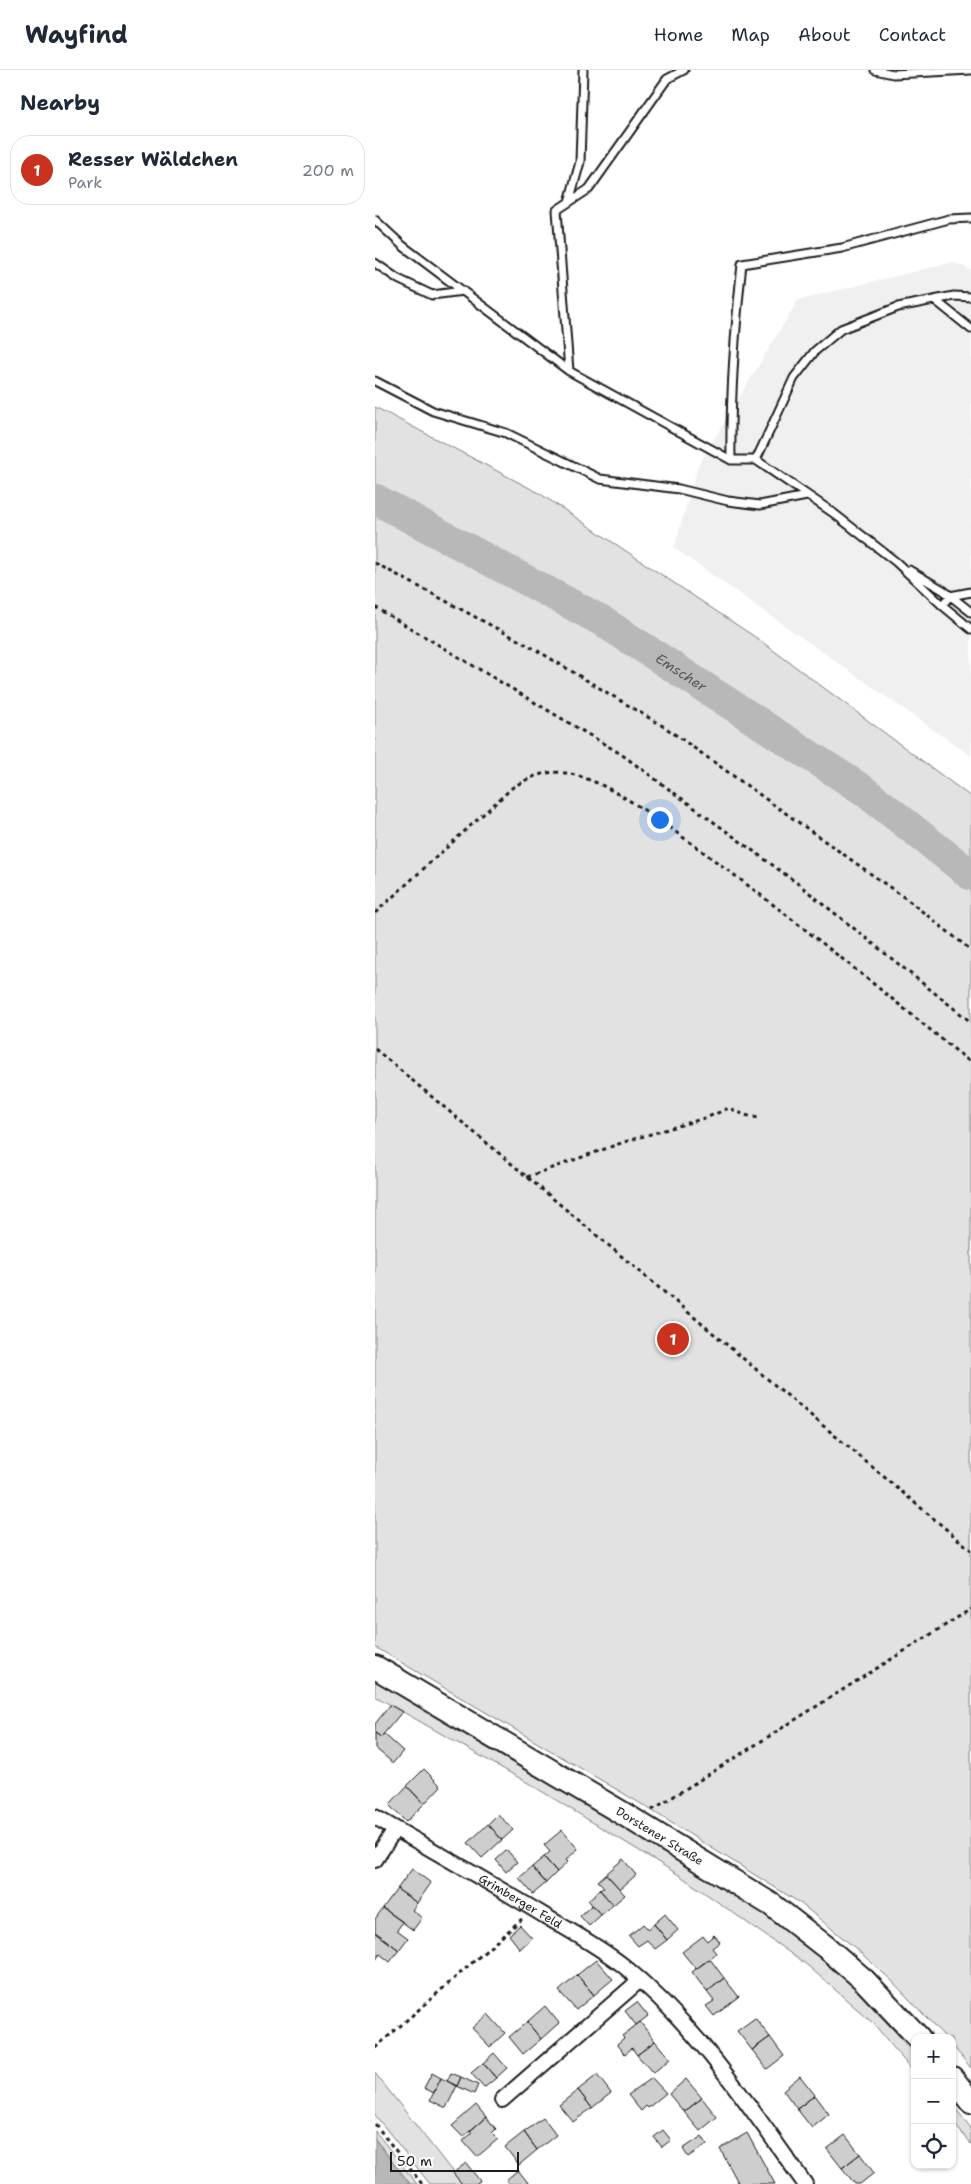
<!DOCTYPE html>
<meta charset="utf-8">
<style>
:root{--surface:#fff;--page:#f2f2f3;--text:#1f2937;--muted:#747a83;--line:#e0e1e3;--accent:#c8321e}
body{margin:0;font-family:"Shantell Sans",sans-serif;background:var(--page);color:var(--text)}
.controls{position:absolute;right:15px;bottom:15px;display:grid;overflow:hidden;border-radius:10px;box-shadow:0 1px 4px #0004}
.controls button{width:45px;height:45px;display:grid;place-items:center;padding:0;border:0;border-bottom:1px solid var(--line);background:var(--surface);color:var(--text);font:25px sans-serif}
.scale{position:absolute;left:15px;bottom:12px;width:129px;box-sizing:border-box;padding-left:5px;border:2px solid #1c1c1c;border-top:0;font-size:14px;line-height:18px;white-space:nowrap;color:#1c1c1c;-webkit-text-stroke:4px #fff;paint-order:stroke}
.you{position:absolute;left:284px;top:749px;width:18px;height:18px;margin:-12px;border:4px solid #fff;border-radius:50%;background:#1a73e8;box-shadow:0 0 0 8px #1a73e833}
.badge{display:grid;place-items:center;width:32px;height:32px;border-radius:50%;background:var(--accent);color:#fff;font-size:16px;font-weight:700}
.pin{position:absolute;translate:-50% -50%;border:2px solid #fff;box-shadow:0 1px 5px #0006}
.list{margin:0;padding:0;list-style:none}
h2{display:flex;justify-content:space-between;align-items:center;height:65px;margin:0;padding:0 20px;font-size:21px}
h2 small{font-size:16px;font-weight:400;color:var(--muted)}
.list li{display:grid;grid-template-columns:32px 1fr auto;gap:15px;align-items:center;box-sizing:border-box;height:70px;margin:0 10px 10px;padding:0 10px;border:1px solid var(--line);border-radius:20px}
.list b{display:block;font-size:19px;white-space:nowrap}
.list p{margin:0;font-size:16px;white-space:nowrap;color:var(--muted)}
.list em{font-size:16px;font-style:normal;color:var(--muted)}
.icon{flex:none;width:28px;height:28px;fill:none;stroke:currentColor;stroke-width:2;stroke-linecap:round;stroke-linejoin:round}
.map{position:relative;flex:none;width:596px;height:2114px;overflow:hidden}
header{display:flex;align-items:center;gap:30px;box-sizing:border-box;height:70px;padding:0 25px;background:var(--surface);border-bottom:1px solid var(--line)}
header strong{font-size:24px}
nav{display:flex;gap:28px;margin-inline-start:auto;font-size:18px}
main{display:flex}
aside{flex:1;background:var(--surface)}
.map>svg:first-child{display:block}
.built{fill:#f0f0f0}
.green{fill:#e2e2e2;stroke:#7f7f7f}
.water{fill:#b8b8b8;stroke:#7a7a7a}
.lines{fill:none;stroke-linecap:round;stroke-linejoin:round}
.river{stroke:#b8b8b8;stroke-width:31}
.building{fill:#cecece;stroke:#1c1c1c}
.service-casing{stroke:#1c1c1c;stroke-width:11}
.minor-casing{stroke:#1c1c1c;stroke-width:18}
.primary-casing{stroke:#1c1c1c;stroke-width:26}
.path{stroke:#1c1c1c;stroke-width:3;stroke-dasharray:4 4;stroke-linecap:butt}
.service{stroke:#fff;stroke-width:7}
.minor{stroke:#fff;stroke-width:14}
.primary{stroke:#fff;stroke-width:22}
.labels{text-anchor:middle;stroke-width:5;stroke-linejoin:round;paint-order:stroke}
.street-label{font-size:12px;fill:#1c1c1c;stroke:#fff}
.water-label{font-size:14px;font-style:italic;fill:#5a5a5a;stroke:#fff}
</style>
<header>
<strong>Wayfind</strong>
<nav><a>Home</a><a>Map</a><a>About</a><a>Contact</a></nav>
</header>
<main>
<aside>
<h2>Nearby<small></small></h2>
<ul class="list">
<li><span class="badge">1</span><div><b>Resser Wäldchen</b><p>Park</p></div><em>200 m</em></li>
</ul>
</aside>
<div class="map">
<svg width="596" height="2114" viewBox="0 0 596 2114">
<rect width="100%" height="100%" fill="#fff"/>
<filter id="ink" filterUnits="userSpaceOnUse"><feTurbulence type="fractalNoise" baseFrequency=".02" numOctaves="2"/><feDisplacementMap in="SourceGraphic" scale="10" xChannelSelector="R" yChannelSelector="G"/><feConvolveMatrix kernelMatrix="1 2 1 2 8 2 1 2 1" color-interpolation-filters="sRGB"/></filter>
<g filter="url(#ink)">
<path class="built" d="M578,192L596,200V686L299,478L323,396L423,230Z"/>
<path class="green" d="M0,337L164,423L383,569L596,727V1998L577,1975V1968H571L516,1910L479,1877L425,1833L263,1732L0,1577Z
M0,1611L111,1674L375,1833L419,1864L467,1904L523,1965L540,1986V2004L499,1954L432,1895L357,1842L304,1805L153,1713L0,1626Z
M0,2003L87,2114H55L0,2045Z
M577,2034L596,2058V2074L577,2051Z
M0,2061L42,2114H35L0,2069Z"/>
<path class="water" d="M0,2069L35,2114H0Z"/>
<g class="lines">
<path class="river" id="s1" d="M0,429L227,551L488,720L596,805"/>
</g>
<path class="building" d="M15,1635L27,1642L6,1667L0,1663V1654Z
M0,1663L6,1667L9,1664L28,1681L18,1693L0,1678Z
M49,1699L66,1716L49,1734L32,1716Z
M32,1716L49,1734L31,1752L14,1735Z
M123,1744L138,1760L127,1770L113,1754Z
M113,1754L127,1770L107,1788L93,1773Z
M187,1760L203,1779L191,1790L193,1792L182,1802L169,1787L175,1782L169,1775Z
M132,1780L142,1792L131,1802L121,1790Z
M169,1787L182,1802L171,1813L157,1797Z
M248,1789L261,1805L245,1819L231,1804Z
M157,1797L171,1813L158,1824L144,1808Z
M37,1799L56,1813L42,1833L22,1819Z
M231,1804L250,1825L238,1835L225,1820L229,1817L223,1811Z
M22,1819L42,1833L37,1840L47,1848L38,1860L8,1838Z
M225,1820L238,1835L226,1845L213,1830Z
M217,1835L226,1845L214,1856L205,1846Z
M8,1838L28,1852L22,1860L33,1868L24,1880L0,1862V1849Z
M290,1844L303,1860L292,1870L279,1854Z
M268,1854L273,1859L279,1854L292,1870L280,1879L272,1870L263,1876L254,1866Z
M145,1855L157,1868L145,1879L134,1865Z
M0,1862L24,1880L15,1892L5,1884L0,1891Z
M339,1865L345,1872L337,1878L341,1883L321,1899L307,1882L328,1866L332,1871Z
M335,1889L349,1908L332,1922L317,1902Z
M221,1890L238,1909L219,1925L202,1905Z
M202,1905L219,1925L201,1940L184,1921Z
M349,1908L364,1927L339,1946L331,1936L339,1931L332,1922Z
M262,1932L273,1946L261,1955L250,1941Z
M170,1936L184,1953L166,1969L152,1952Z
M113,1944L130,1963L115,1977L97,1958Z
M380,1948L395,1967L377,1980L362,1961Z
M152,1952L166,1969L148,1984L134,1967Z
M265,1952L280,1971L262,1985L257,1978L250,1984L242,1974L249,1968L247,1966Z
M395,1967L409,1986L392,1999L377,1980Z
M280,1971L295,1989L278,2003L262,1985Z
M119,1983L132,1998L121,2008L108,1993Z
M108,1993L121,2008L109,2018L96,2003Z
M57,2003L66,2008L59,2023L49,2018Z
M76,2003L86,2007L82,2016L72,2011Z
M222,2005L236,2023L217,2038L203,2020Z
M425,2006L440,2025L422,2039L408,2020Z
M86,2007L103,2015L99,2024L82,2016Z
M66,2008L82,2016L71,2038L55,2030Z
M277,2008L291,2023L273,2038L271,2036L266,2041L253,2025Z
M311,2009L327,2028L309,2042L294,2024Z
M203,2020L217,2038L198,2052L184,2035Z
M440,2025L454,2044L437,2058L422,2039Z
M327,2028L342,2047L325,2061L309,2042Z
M101,2035L111,2047L88,2067L77,2056Z
M111,2047L121,2059L117,2063L123,2069L102,2087L88,2071L97,2063L95,2061Z
M168,2048L181,2065L162,2080L149,2062Z
M288,2060L296,2070L287,2077L279,2067Z
M149,2062L162,2080L144,2095L130,2077Z
M372,2063L400,2114H364L345,2079Z
M470,2065L485,2084L467,2098L452,2079Z
M327,2066L332,2074L313,2087L308,2079Z
M485,2084L499,2103L485,2114H480L467,2098Z
M91,2093L105,2111L100,2114H87L78,2103Z
M143,2100L154,2114H134L131,2110Z"/>
<g class="lines">
<defs>
<path id="service" d="M500,0L518,4L596,0
M194,132L205,92L208,0
M0,150L28,176L194,301L356,390H381L457,442L521,492L567,535L596,559
M0,193L23,209L57,225L88,221
M560,230L596,259
M194,301L182,140L214,119L292,9L309,0
M0,311L58,341L131,363L225,409L304,419L353,431L385,435L432,426
M356,390C355,324 360,259 367,194L467,178L574,149L596,148
M381,390L419,308L440,281L466,259L523,237L579,226L596,227
M534,500L568,520L596,542
M567,535L575,526L596,522"/>
<g id="minor">
<path id="s2" d="M0,1747C57,1780 114,1812 170,1846C197,1862 225,1877 250,1897C323,1957 375,2037 430,2114"/>
<path d="M0,1790L20,1759"/>
<path d="M127,2030L265,1910"/>
</g>
<g id="primary">
<path id="s3" d="M0,1597L247,1743L397,1835L452,1878L489,1910L544,1968"/>
<path d="M577,2008L596,2032"/>
</g>
</defs>
<use href="#service" class="service-casing"/>
<use href="#minor" class="minor-casing"/>
<use href="#primary" class="primary-casing"/>
<path class="path" d="M0,493L158,578L291,658L534,831L596,880
M0,537L246,684L422,813L596,952
M0,843L138,717C156,707 169,700 191,703C232,710 282,749 316,773C412,843 504,918 596,993
M0,979L596,1480
M152,1107L249,1072L333,1047L354,1038L370,1045L383,1048
M277,1740L596,1539
M0,1978L147,1849
M0,2054L47,2114"/>
<use href="#service" class="service"/>
<use href="#minor" class="minor"/>
<use href="#primary" class="primary"/>
</g>
</g>
<g class="labels">
<g class="street-label">
<text dy="4" stroke="none"><textPath href="#s3" startOffset="331">Dorstener Straße</textPath></text>
<text dy="4" stroke="none"><textPath href="#s2" startOffset="168">Grimberger Feld</textPath></text>
</g>
<g class="water-label">
<text dy="5" stroke="none"><textPath href="#s1" startOffset="352">Emscher</textPath></text>
</g>
</g>
</svg>
<div class="controls">
<button>+</button>
<button>−</button>
<button><svg class="icon" aria-label="locate" viewBox="0 0 24 24"><circle cx="12" cy="12" r="6"/><path d="M12 2v4M12 18v4M2 12h4M18 12h4"/></svg></button>
</div>
<div class="scale">50 m</div>
<div class="you"></div>
<div class="pin badge" style="left:298px;top:1269px">1</div>
</div>
</main>
